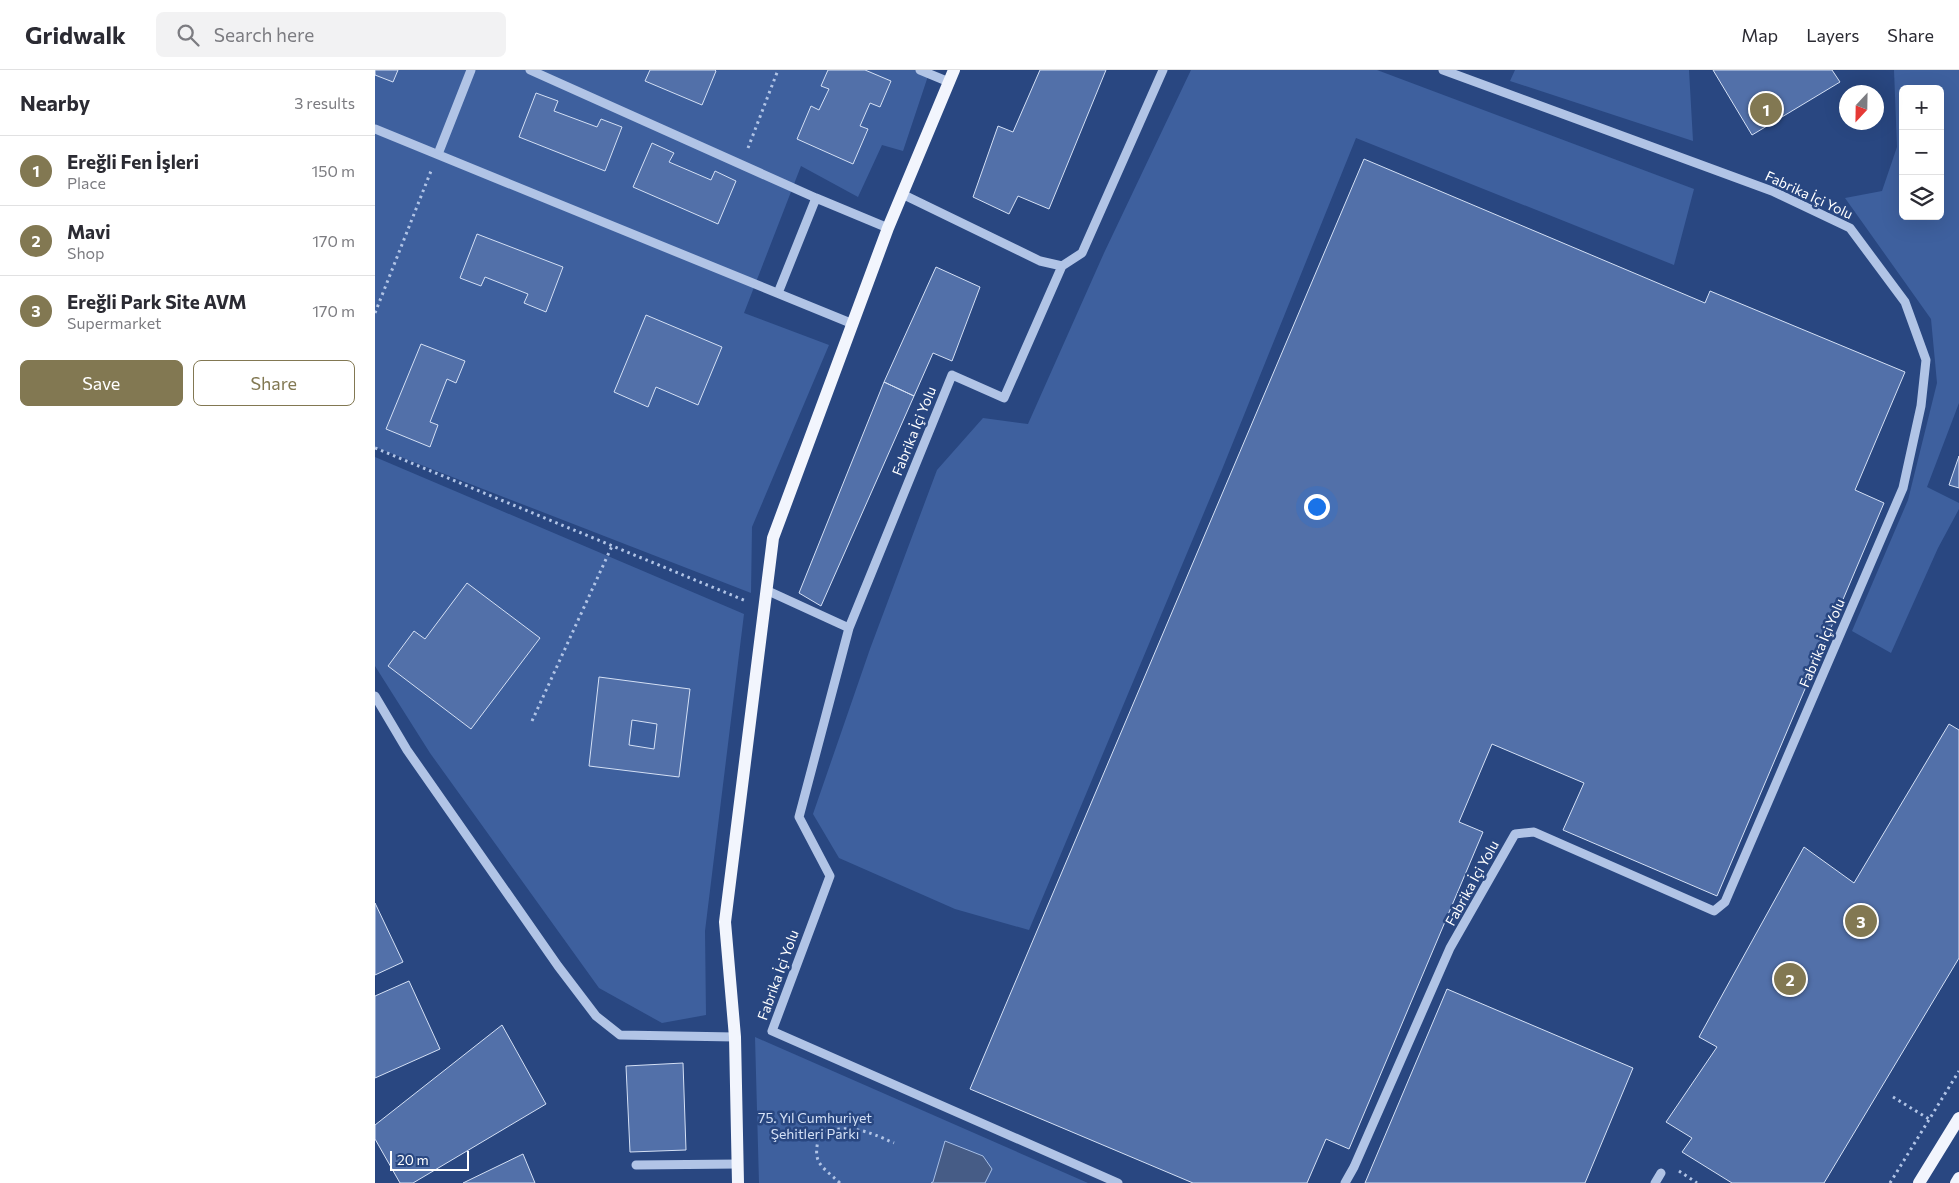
<!DOCTYPE html>
<meta charset="utf-8">
<style>
:root{--surface:#fff;--page:#f2f2f3;--text:#2b2b33;--muted:#7c7c81;--line:#e1e1e2;--accent:#827852}
body{margin:0;font-family:Commissioner,sans-serif;background:var(--page);color:var(--text)}
.controls{position:absolute;right:15px;top:15px;display:grid;overflow:hidden;border-radius:8px;box-shadow:0 5px 20px #0002}
.controls button{width:45px;height:45px;display:grid;place-items:center;padding:0;border:0;border-bottom:1px solid var(--line);background:var(--surface);color:var(--text);font:25px sans-serif}
.compass{position:absolute;left:1464px;top:15px;width:45px;height:45px;border-radius:50%;background:var(--surface);box-shadow:0 5px 20px #0002;rotate:202deg}
.scale{position:absolute;left:15px;bottom:12px;width:79px;box-sizing:border-box;padding-left:5px;border:2px solid #fff;border-top:0;font-size:14px;line-height:18px;white-space:nowrap;color:#fff;-webkit-text-stroke:4px #294781;paint-order:stroke}
.you{position:absolute;left:941px;top:436px;width:18px;height:18px;margin:-12px;border:4px solid #fff;border-radius:50%;background:#1a73e8;box-shadow:0 0 0 8px #1a73e833}
.badge{display:grid;place-items:center;width:32px;height:32px;border-radius:50%;background:var(--accent);color:#fff;font-size:16px;font-weight:700}
.pin{position:absolute;translate:-50% -50%;border:2px solid #fff;box-shadow:0 1px 5px #0006}
.list{margin:0;padding:0;list-style:none}
h2{display:flex;justify-content:space-between;align-items:center;height:65px;margin:0;padding:0 20px;font-size:21px}
h2 small{font-size:16px;font-weight:400;color:var(--muted)}
.list li{display:grid;grid-template-columns:32px 1fr auto;gap:15px;align-items:center;box-sizing:border-box;height:70px;padding:0 20px;border-top:1px solid var(--line)}
.list b{display:block;font-size:19px;white-space:nowrap}
.list p{margin:0;font-size:16px;white-space:nowrap;color:var(--muted)}
.list em{font-size:16px;font-style:normal;color:var(--muted)}
.actions{display:flex;gap:10px;padding:15px 20px}
.actions a{flex:1;padding:11px 0;border:1px solid var(--accent);border-radius:8px;text-align:center;font-size:18px;color:var(--accent)}
.actions .main{background:var(--accent);color:#fff}
.icon{flex:none;width:28px;height:28px;fill:none;stroke:currentColor;stroke-width:2;stroke-linecap:round;stroke-linejoin:round}
.map{position:relative;flex:none;width:1584px;height:1113px;overflow:hidden}
header{display:flex;align-items:center;gap:30px;box-sizing:border-box;height:70px;padding:0 25px;background:var(--surface);border-bottom:1px solid var(--line)}
header strong{font-size:24px}
nav{display:flex;gap:28px;margin-inline-start:auto;font-size:18px}
.search{width:350px;height:45px;background:var(--page);display:flex;align-items:center;gap:12px;box-sizing:border-box;padding:0 18px;border-radius:8px;color:var(--muted);font-size:19px}
main{display:flex}
aside{flex:1;background:var(--surface)}
.map>svg:first-child{display:block}
.green{fill:#3e609e;fill-rule:evenodd}
.water{fill:#465c86;stroke:#a6bee6}
.building{fill:#5270a9;stroke:#d4e0f5;fill-rule:evenodd}
.lines{fill:none;stroke-linecap:round;stroke-linejoin:round}
.path{stroke:#b1c4e6;stroke-width:3;stroke-dasharray:2.5 4;stroke-linecap:butt}
.minor{stroke:#b1c4e6;stroke-width:9}
.major{stroke:#f2f5fd;stroke-width:12}
.labels{text-anchor:middle;stroke-width:5;stroke-linejoin:round;paint-order:stroke}
.street-label{font-size:14px;fill:#fff;stroke:#294781}
.park-label{font-size:14px;fill:#d4e0f5;stroke:#294781}
</style>
<header>
<strong>Gridwalk</strong>
<div class="search"><svg class="icon" aria-label="search" viewBox="0 0 24 24"><circle cx="10" cy="10" r="6"/><path d="M15 15l6 6"/></svg>Search here</div>
<nav><a>Map</a><a>Layers</a><a>Share</a></nav>
</header>
<main>
<aside>
<h2>Nearby<small>3 results</small></h2>
<ul class="list">
<li><span class="badge">1</span><div><b>Ereğli Fen İşleri</b><p>Place</p></div><em>150 m</em></li>
<li><span class="badge">2</span><div><b>Mavi</b><p>Shop</p></div><em>170 m</em></li>
<li><span class="badge">3</span><div><b>Ereğli Park Site AVM</b><p>Supermarket</p></div><em>170 m</em></li>
</ul>
<div class="actions"><a class="main">Save</a><a>Share</a></div>
</aside>
<div class="map">
<svg width="1584" height="1113" viewBox="0 0 1584 1113">
<rect width="100%" height="100%" fill="#294781"/>
<path class="green" d="M0,0H555L528,81L507,75L483,127L426,96L369,243L454,275L377,457L376,523L0,377Z
M816,0H1002L1319,119L1299,195L981,68L846,402L654,860L580,839L464,788L438,744L495,579L562,400L608,348L653,354L729,183Z
M1140,0H1314L1318,71L1135,11Z
M1519,0H1584V333L1552,417L1584,433V439L1563,478L1516,583L1477,561L1533,430L1562,313L1556,249L1470,128L1507,121L1522,77ZM1528,19H1565V146H1528Z
M0,387L369,544L330,861L331,945L287,953L224,918L55,683L0,596Z
M380,967L713,1113H384Z"/>
<path class="water" d="M570,1071L608,1086L617,1099L610,1113H556L558,1112Z"/>
<path class="building" d="M0,0H23L18,12L0,5Z
M275,0H340L341,1L327,35L270,11Z
M453,0H490L516,11L505,37L495,33L485,56L493,59L478,94L422,69L436,36L444,40L454,19L446,16Z
M665,0H731L674,139L643,126L634,144L598,127L623,56L638,62Z
M1338,0H1457L1465,12L1377,65Z
M161,23L183,31L179,41L222,57L226,49L247,57L230,101L144,67Z
M277,73L299,83L294,92L336,110L340,101L361,111L343,154L258,117Z
M989,89L1330,233L1335,221L1530,302L1480,420L1509,433L1342,826L1188,760L1209,713L1117,674L1084,752L1108,762L974,1079L951,1069L932,1113H818L595,1019Z
M102,164L188,197L171,242L149,233L153,224L110,207L106,216L85,208Z
M561,197L605,217L577,291L558,283L539,326L509,312Z
M271,245L347,277L323,335L281,317L273,337L239,322Z
M46,274L90,291L81,313L72,309L55,352L63,355L55,377L11,359Z
M509,312L539,326L446,536L424,523Z
M1584,386V418L1574,415Z
M92,513L165,568L96,659L13,596L39,561L50,569Z
M224,607L315,619L304,707L214,696ZM257,650L282,654L279,679L254,675Z
M1574,654L1584,660V888L1449,1113H1357L1307,1082L1317,1068L1291,1052L1342,977L1324,967L1429,777L1479,813Z
M0,833L28,892L0,905Z
M34,911L65,979L0,1008V926Z
M1072,919L1258,998L1210,1113H990Z
M127,955L171,1034L38,1113H25L0,1069V1055Z
M308,993L311,1080L255,1082L251,996Z
M148,1084L160,1113H88Z"/>
<g class="lines">
<path class="path" d="M373,78L403,0
M0,243L56,101
M0,378L371,531
M157,651L237,476
M1518,1027L1554,1049
M1304,1101L1322,1113
M465,1113C443,1093 437,1093 445,1062C477,1055 490,1060 519,1073
M1515,1113L1584,1001"/>
<path class="minor" d="M155,0L441,128L513,158
M545,0L574,12
M0,59L478,254
M63,84L96,0
M527,124L665,191L687,196L707,183L788,0
M403,223L441,128
M391,520L474,558L424,747L455,806L397,961L743,1113
M474,558L577,305L629,328L687,196
M0,626L32,680L183,896L221,946L245,965L360,967
M261,1095L363,1094
M970,1113L979,1097L1075,878L1140,764L1159,762L1339,841L1350,832L1528,418L1546,336L1551,290L1530,232L1475,158L1397,121L1068,0
M1280,1113L1286,1103"/>
<path class="major" d="M363,1113L360,967L350,852L398,468L513,158L579,0
M1544,1113L1584,1048
M1581,1113L1584,1108"/>
</g>
<g class="labels">
<g class="street-label">
<text transform="translate(1434 125) rotate(25)" y="5">Fabrika İçi Yolu</text>
<text transform="translate(539 361) rotate(-68)" y="5">Fabrika İçi Yolu</text>
<text transform="translate(1447 573) rotate(-67)" y="5">Fabrika İçi Yolu</text>
<text transform="translate(1097 813) rotate(-61)" y="5">Fabrika İçi Yolu</text>
<text transform="translate(403 905) rotate(-70)" y="5">Fabrika İçi Yolu</text>
</g>
<g class="park-label">
<text x="440" y="1053">75. Yıl Cumhuriyet<tspan x="440" dy="16">Şehitleri Parkı</tspan></text>
</g>
</g>
</svg>
<div class="controls">
<button>+</button>
<button>−</button>
<button><svg class="icon" aria-label="layers" viewBox="0 0 24 24"><path d="M12 4l9 5-9 5-9-5zM3 14l9 5 9-5"/></svg></button>
</div>
<svg class="compass" viewBox="-18 -18 36 36"><path d="M0-13l5 13h-10z" fill="#e53935"/><path d="M0 13l5-13h-10z" fill="#7c7c81"/></svg>
<div class="scale">20 m</div>
<div class="you"></div>
<div class="pin badge" style="left:1391px;top:39px">1</div>
<div class="pin badge" style="left:1415px;top:909px">2</div>
<div class="pin badge" style="left:1486px;top:851px">3</div>
</div>
</main>
